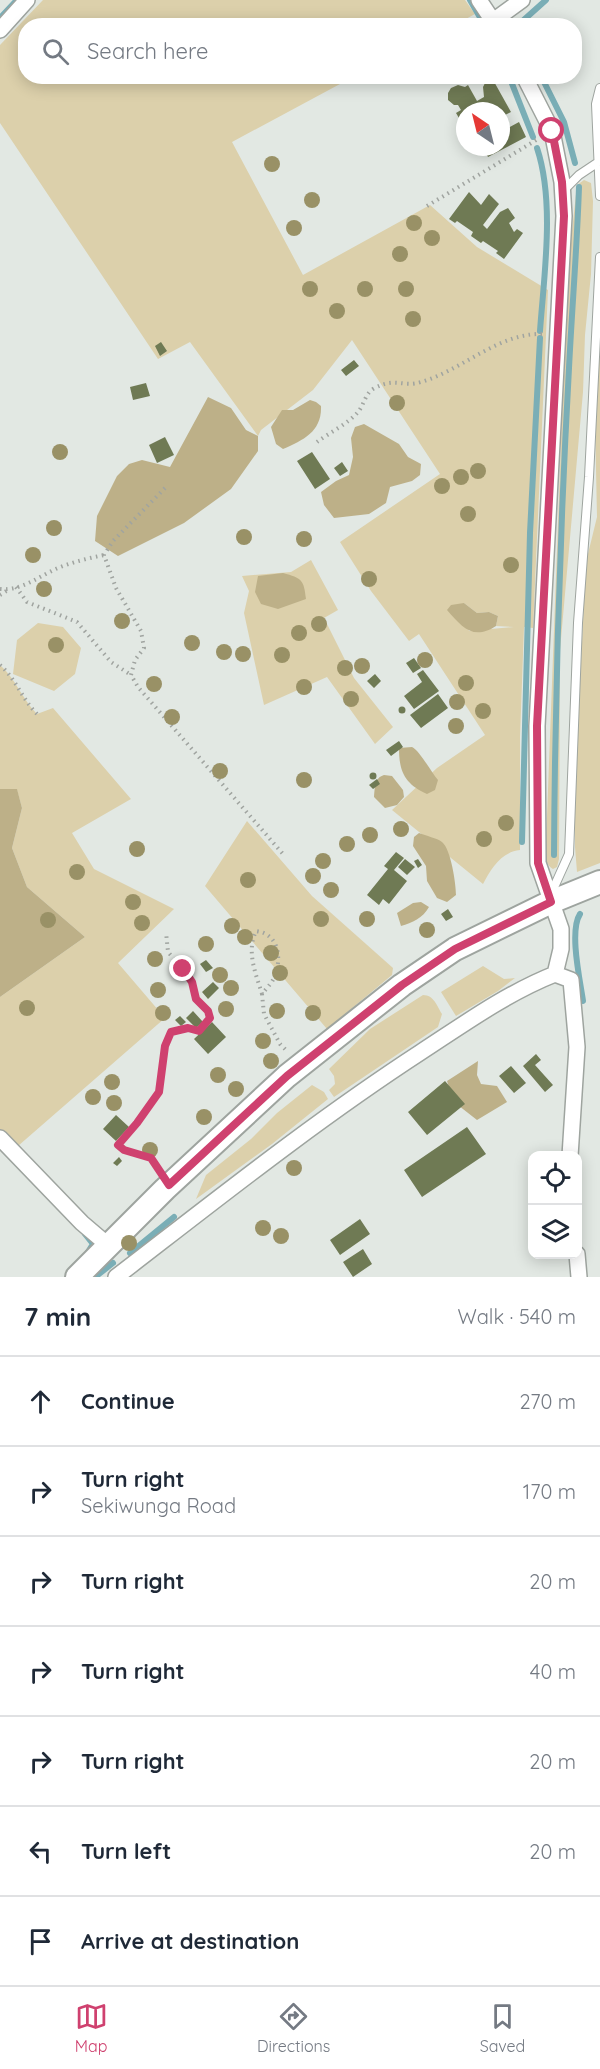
<!DOCTYPE html>
<meta charset="utf-8">
<style>
:root{--surface:#fff;--page:#f6f6f7;--text:#1f2937;--muted:#747a83;--line:#e0e1e3;--accent:#cf416f}
body{margin:0;font-family:Quicksand,sans-serif;background:var(--page);color:var(--text)}
.controls{position:absolute;right:18px;bottom:18px;display:grid;overflow:hidden;border-radius:12px;box-shadow:0 3px 15px #0003}
.controls button{width:54px;height:54px;display:grid;place-items:center;padding:0;border:0;border-bottom:2px solid var(--line);background:var(--surface);color:var(--text);font:30px sans-serif}
.compass{position:absolute;left:456px;top:102px;width:54px;height:54px;border-radius:50%;background:var(--surface);box-shadow:0 3px 15px #0003;rotate:325deg}
.stop{position:absolute;width:18px;height:18px;margin:-14px;border:4px solid #cf416f;border-radius:50%;background:#fff}
.stop.end{background:#cf416f;border-color:#fff;box-shadow:0 2px 6px #0008}
.list{margin:0;padding:0;list-style:none}
h2{display:flex;justify-content:space-between;align-items:center;height:78px;margin:0;padding:0 24px;font-size:26px}
h2 small{font-size:20px;font-weight:400;color:var(--muted)}
.list li{display:grid;grid-template-columns:39px 1fr auto;gap:18px;align-items:center;box-sizing:border-box;height:90px;padding:0 24px;border-top:2px solid var(--line)}
.list b{display:block;font-size:22px;white-space:nowrap}
.list p{margin:0;font-size:20px;white-space:nowrap;color:var(--muted)}
.list em{font-size:20px;font-style:normal;color:var(--muted)}
.icon{flex:none;width:33px;height:33px;fill:none;stroke:currentColor;stroke-width:2;stroke-linecap:round;stroke-linejoin:round}
.map{position:relative;flex:none;width:600px;height:1277px;overflow:hidden}
.search{position:absolute;background:var(--surface);box-shadow:0 3px 15px #0003;left:18px;right:18px;top:18px;height:66px;display:flex;align-items:center;gap:15px;box-sizing:border-box;padding:0 21px;border-radius:24px;color:var(--muted);font-size:22px}
.sheet{height:708px;background:var(--surface)}
nav{display:flex;justify-content:space-around;align-items:center;box-sizing:border-box;height:84px;border-top:2px solid var(--line);background:var(--surface);font-size:16px;color:var(--muted)}
nav a{display:grid;justify-items:center;gap:3px}
nav .on{color:var(--accent)}
.map>svg:first-child{display:block}
.green{fill:#dcd0ab;fill-rule:evenodd}
.forest{fill:#bdb088}
.lines{fill:none;stroke-linecap:round;stroke-linejoin:round}
.stream{stroke:#7aaeb6;stroke-width:6}
.building{fill:#6f7a54}
.lane-casing{stroke:#9ea49f;stroke-width:10}
.street-casing{stroke:#9ea49f;stroke-width:18}
.secondary-casing{stroke:#9ea49f;stroke-width:26}
.path{stroke:#a0a4a0;stroke-width:4;stroke-dasharray:1.5 4.5;stroke-linecap:butt}
.lane{stroke:#fff;stroke-width:8}
.street{stroke:#fff;stroke-width:15}
.secondary{stroke:#fff;stroke-width:22}
.tree{fill:#999166}
.route{stroke:#cf416f;stroke-width:8}
</style>
<div class="map">
<svg width="600" height="1277" viewBox="0 0 600 1277">
<rect width="100%" height="100%" fill="#e2e8e3"/>
<path class="green" d="M43,0H465L475,14L453,26H26V76L353,77L232,142L303,275L430,205L477,247L548,290L533,628L524,627L520,737V850C501,852 491,869 483,884L392,810L437,768L485,735L419,634L409,641L371,591L340,542L440,474L352,340L313,390L261,430L258,436L190,342L158,359L0,123V45ZM464,603L477,613L489,612L498,616L496,626L514,627L469,631Z
M584,180L591,183L593,201L591,274L585,335L583,392L560,650L559,859L557,867L553,869C543,862 545,854 546,843L562,416L571,240L577,185Z
M600,338V863L577,872L575,847V783L586,562L597,517L595,421Z
M311,560L338,610L324,618L354,678L393,727L375,744L327,677L264,705L244,613L249,591L242,576L291,572Z
M38,623L63,627L81,648L75,674L54,691L13,674L17,640Z
M0,665C16,679 22,699 37,714L53,708L131,799L72,833L94,869L174,909L118,963L165,1018L18,1146L0,1129V997L85,937L27,887L12,848L22,808L17,790L0,789Z
M247,821L312,896L393,968L392,975L327,1029L205,886Z
M483,966L504,979L515,978L498,991L456,1016L441,992Z
M423,995C434,995 437,1006 442,1014L438,1027L334,1097L329,1090L335,1084L334,1076L329,1069L370,1029Z
M312,1085L324,1092L328,1099L272,1144L196,1199L206,1175L251,1139L277,1113Z"/>
<path class="forest" d="M208,397L231,408L246,430L258,436V451L231,489L184,523L118,556L95,541L97,516L117,476L129,464L142,460L170,467Z
M310,400L316,402L321,406C322,431 304,440 283,449L276,444L271,427L282,410H293Z
M364,424L399,444L408,457L421,464L420,475L412,481L390,487L386,503L369,514L334,518L324,505L321,492L336,481L349,475L353,457L351,438L355,427Z
M283,573C302,578 304,580 306,599L278,609L261,604L255,592L258,576Z
M464,603L477,613L489,612L498,616L496,626C473,641 462,627 447,610L451,605Z
M412,747C420,751 431,772 438,780L435,790L427,794C405,784 399,772 399,748Z
M384,775L392,776L403,790L404,797L397,805L385,808L374,797C375,788 374,778 384,775Z
M0,789H17L22,808L12,848L27,887L85,937L0,997Z
M419,833C426,836 437,838 442,842C451,849 456,884 456,895L447,902L437,898L427,881L426,866L413,846L414,837Z
M421,902L429,907C423,918 412,923 401,926L397,913L413,903Z
M478,1061L477,1075L481,1084L497,1086L507,1102L477,1120L454,1102L447,1081Z"/>
<g class="lines">
<path class="stream" d="M470,0L485,26
M0,18L17,0
M517,26L546,0
M509,76L533,137
M541,76L564,122L575,163
M537,148C555,202 544,275 540,331
M522,842L530,533L540,338
M554,855C555,693 560,531 569,368C572,308 577,248 579,187
M580,914C569,931 580,980 583,1001
M85,1234L93,1244L88,1252
M130,1253L174,1217
M95,1277L113,1263"/>
</g>
<path class="building" d="M492,78L511,112L501,117V111H465V128L456,113L461,110L458,105H454L448,100V93L451,88L458,85L465,87L468,85L477,101L484,97L483,87L486,81Z
M519,122L526,137L488,157L483,147H501V132Z
M469,192L481,205L489,194L499,204L483,225L487,229L500,212L508,208L515,218L509,223L514,232L517,229L523,233L504,259L496,253L498,251L483,241L481,243L471,236L473,232L457,221L455,223L449,219Z
M161,342L167,351L160,356L155,346Z
M354,360L359,366L346,376L341,370Z
M146,383L150,396L133,400L130,387Z
M165,437L174,455L157,463L149,445Z
M312,452L330,479L315,489L297,461Z
M342,462L348,471L340,476L334,468Z
M414,658L421,668L413,673L406,663Z
M423,670L439,691L414,709L404,696L422,682L417,674Z
M375,674L381,681L374,688L367,681Z
M438,694L448,708L421,728L410,715Z
M398.5 710a3.5 3.5 0 1 1 7 0a3.5 3.5 0 1 1-7 0Z
M399,741L403,747L391,756L386,750Z
M369.5 776a3.5 3.5 0 1 1 7 0a3.5 3.5 0 1 1-7 0Z
M377,779L380,784L373,789L369,785Z
M396,852L404,858L394,870L407,881L389,904L383,899L379,905L367,895L388,869L384,866Z
M405,859L415,867L407,875L398,867Z
M418,859L422,865L418,868L414,861Z
M448,909L453,917L446,921L441,914Z
M206,960L213,968L206,972L200,964Z
M213,982L219,988L208,999L202,992Z
M193,1011L203,1022L196,1028L186,1018Z
M180,1016L186,1022L181,1026L175,1020Z
M212,1022L226,1037L208,1054L194,1039Z
M536,1054L541,1060L535,1065L553,1085L545,1092L523,1066Z
M511,1066L526,1083L514,1093L499,1076Z
M445,1081L465,1104L427,1135L408,1112Z
M116,1115L129,1127L116,1141L103,1129Z
M467,1127L486,1154L422,1197L404,1170Z
M119,1157L122,1161L117,1166L113,1163Z
M360,1219L370,1234L340,1255L330,1240Z
M363,1249L372,1264L353,1277L343,1262Z"/>
<g class="lines">
<defs>
<path id="lane" d="M600,88L596,104L600,196
M564,190L579,175L600,161
M550,896L569,854L578,623L589,477L600,257"/>
<path id="street" d="M479,0L493,21L522,0
M0,30L27,0
M524,76L552,131L562,182L564,216L537,726L538,863L561,929V949L555,974
M0,1138L82,1223L109,1246
M577,1254L579,1277
M116,1277C216,1200 315,1121 421,1052C464,1024 507,993 555,974L571,980L577,1047L570,1156"/>
<path id="secondary" d="M77,1277L165,1189L287,1076L402,985L455,949L551,902L600,882"/>
</defs>
<use href="#lane" class="lane-casing"/>
<use href="#street" class="street-casing"/>
<use href="#secondary" class="secondary-casing"/>
<path class="path" d="M427,206L538,139
M317,442C329,433 349,423 358,412C364,405 365,394 373,389C396,376 402,388 421,382C463,370 499,332 544,334
M165,488L113,541L104,555L116,588L141,631L144,648L135,660L131,675L138,687L283,854
M16,587L27,602L77,622L111,662L131,675
M0,589C22,591 39,576 58,568C73,562 89,558 104,555
M0,595L8,590
M0,665C16,679 22,699 37,714
M262,994C256,974 246,952 256,931C280,934 282,960 274,978C271,984 266,989 262,994L264,1014L280,1044L288,1052
M158,1169L151,1158L124,1150L118,1145L137,1123L159,1092L165,1046L171,1032L188,1028L199,1031L210,1018L208,1011L196,999L192,982L183,969L168,952L166,932"/>
<use href="#lane" class="lane"/>
<use href="#street" class="street"/>
<use href="#secondary" class="secondary"/>
</g>
<g class="tree">
<circle cx="272" cy="164" r="8"/>
<circle cx="312" cy="200" r="8"/>
<circle cx="414" cy="223" r="8"/>
<circle cx="294" cy="228" r="8"/>
<circle cx="432" cy="238" r="8"/>
<circle cx="400" cy="254" r="8"/>
<circle cx="310" cy="289" r="8"/>
<circle cx="365" cy="289" r="8"/>
<circle cx="406" cy="289" r="8"/>
<circle cx="337" cy="311" r="8"/>
<circle cx="413" cy="319" r="8"/>
<circle cx="397" cy="403" r="8"/>
<circle cx="60" cy="452" r="8"/>
<circle cx="478" cy="471" r="8"/>
<circle cx="461" cy="477" r="8"/>
<circle cx="442" cy="486" r="8"/>
<circle cx="468" cy="514" r="8"/>
<circle cx="54" cy="528" r="8"/>
<circle cx="244" cy="537" r="8"/>
<circle cx="304" cy="539" r="8"/>
<circle cx="33" cy="555" r="8"/>
<circle cx="511" cy="565" r="8"/>
<circle cx="369" cy="579" r="8"/>
<circle cx="44" cy="589" r="8"/>
<circle cx="122" cy="621" r="8"/>
<circle cx="319" cy="624" r="8"/>
<circle cx="299" cy="633" r="8"/>
<circle cx="192" cy="643" r="8"/>
<circle cx="56" cy="645" r="8"/>
<circle cx="224" cy="652" r="8"/>
<circle cx="243" cy="654" r="8"/>
<circle cx="282" cy="655" r="8"/>
<circle cx="425" cy="660" r="8"/>
<circle cx="362" cy="666" r="8"/>
<circle cx="345" cy="668" r="8"/>
<circle cx="466" cy="683" r="8"/>
<circle cx="154" cy="684" r="8"/>
<circle cx="304" cy="687" r="8"/>
<circle cx="351" cy="699" r="8"/>
<circle cx="457" cy="702" r="8"/>
<circle cx="483" cy="711" r="8"/>
<circle cx="172" cy="717" r="8"/>
<circle cx="456" cy="726" r="8"/>
<circle cx="220" cy="771" r="8"/>
<circle cx="304" cy="780" r="8"/>
<circle cx="506" cy="823" r="8"/>
<circle cx="401" cy="829" r="8"/>
<circle cx="370" cy="835" r="8"/>
<circle cx="484" cy="839" r="8"/>
<circle cx="347" cy="844" r="8"/>
<circle cx="137" cy="849" r="8"/>
<circle cx="323" cy="861" r="8"/>
<circle cx="77" cy="872" r="8"/>
<circle cx="313" cy="876" r="8"/>
<circle cx="248" cy="880" r="8"/>
<circle cx="331" cy="890" r="8"/>
<circle cx="133" cy="902" r="8"/>
<circle cx="321" cy="919" r="8"/>
<circle cx="367" cy="919" r="8"/>
<circle cx="48" cy="920" r="8"/>
<circle cx="142" cy="923" r="8"/>
<circle cx="232" cy="926" r="8"/>
<circle cx="427" cy="930" r="8"/>
<circle cx="245" cy="937" r="8"/>
<circle cx="206" cy="944" r="8"/>
<circle cx="271" cy="953" r="8"/>
<circle cx="155" cy="959" r="8"/>
<circle cx="280" cy="973" r="8"/>
<circle cx="220" cy="975" r="8"/>
<circle cx="231" cy="988" r="8"/>
<circle cx="158" cy="990" r="8"/>
<circle cx="27" cy="1008" r="8"/>
<circle cx="226" cy="1009" r="8"/>
<circle cx="277" cy="1011" r="8"/>
<circle cx="163" cy="1013" r="8"/>
<circle cx="313" cy="1013" r="8"/>
<circle cx="263" cy="1041" r="8"/>
<circle cx="271" cy="1061" r="8"/>
<circle cx="218" cy="1075" r="8"/>
<circle cx="112" cy="1082" r="8"/>
<circle cx="236" cy="1089" r="8"/>
<circle cx="93" cy="1097" r="8"/>
<circle cx="114" cy="1103" r="8"/>
<circle cx="204" cy="1117" r="8"/>
<circle cx="150" cy="1150" r="8"/>
<circle cx="294" cy="1168" r="8"/>
<circle cx="263" cy="1228" r="8"/>
<circle cx="281" cy="1236" r="8"/>
<circle cx="129" cy="1243" r="8"/>
</g>
<g class="lines">
<path class="route" d="M183,969L192,982L196,999L208,1011L210,1018L199,1031L188,1028L171,1032L165,1046L159,1092L137,1123L118,1145L124,1150L151,1158L169,1185L287,1076L402,985L455,949L551,902L538,863L537,726L564,216L562,182L552,131"/>
</g>
</svg>
<div class="controls">
<button><svg class="icon" aria-label="locate" viewBox="0 0 24 24"><circle cx="12" cy="12" r="6"/><path d="M12 2v4M12 18v4M2 12h4M18 12h4"/></svg></button>
<button><svg class="icon" aria-label="layers" viewBox="0 0 24 24"><path d="M12 4l9 5-9 5-9-5zM3 14l9 5 9-5"/></svg></button>
</div>
<svg class="compass" viewBox="-18 -18 36 36"><path d="M0-13l5 13h-10z" fill="#e53935"/><path d="M0 13l5-13h-10z" fill="#747a83"/></svg>
<div class="stop" style="left:552px;top:131px"></div>
<div class="stop end" style="left:183px;top:969px"></div>
<div class="search"><svg class="icon" aria-label="search" viewBox="0 0 24 24"><circle cx="10" cy="10" r="6"/><path d="M15 15l6 6"/></svg>Search here</div>
</div>
<section class="sheet">
<h2>7 min<small>Walk · 540 m</small></h2>
<ul class="list">
<li><svg class="icon" aria-label="ahead" viewBox="0 0 24 24"><path d="M12 20V5M6 11l6-6 6 6"/></svg><div><b>Continue</b></div><em>270 m</em></li>
<li><svg class="icon" aria-label="right" viewBox="0 0 24 24"><path d="M7 20v-9h11M14 6l5 5-5 5"/></svg><div><b>Turn right</b><p>Sekiwunga Road</p></div><em>170 m</em></li>
<li><svg class="icon" aria-label="right" viewBox="0 0 24 24"><path d="M7 20v-9h11M14 6l5 5-5 5"/></svg><div><b>Turn right</b></div><em>20 m</em></li>
<li><svg class="icon" aria-label="right" viewBox="0 0 24 24"><path d="M7 20v-9h11M14 6l5 5-5 5"/></svg><div><b>Turn right</b></div><em>40 m</em></li>
<li><svg class="icon" aria-label="right" viewBox="0 0 24 24"><path d="M7 20v-9h11M14 6l5 5-5 5"/></svg><div><b>Turn right</b></div><em>20 m</em></li>
<li><svg class="icon" aria-label="left" viewBox="0 0 24 24"><path d="M17 20v-9H6M10 6l-5 5 5 5"/></svg><div><b>Turn left</b></div><em>20 m</em></li>
<li><svg class="icon" aria-label="arrive" viewBox="0 0 24 24"><path d="M6 21V4h12l-3 4 3 4H6"/></svg><div><b>Arrive at destination</b></div></li>
</ul>
</section>
<nav>
<a class="on"><svg class="icon" aria-label="map" viewBox="0 0 24 24"><path d="M3 6l6-2 6 2 6-2v14l-6 2-6-2-6 2zM9 4v14M15 6v14"/></svg>Map</a>
<a><svg class="icon" aria-label="directions" viewBox="0 0 24 24"><path d="M12 3l9 9-9 9-9-9zM9 14v-3h6M13 9l2 2-2 2"/></svg>Directions</a>
<a><svg class="icon" aria-label="saved" viewBox="0 0 24 24"><path d="M7 4h10v16l-5-4-5 4z"/></svg>Saved</a>
</nav>
